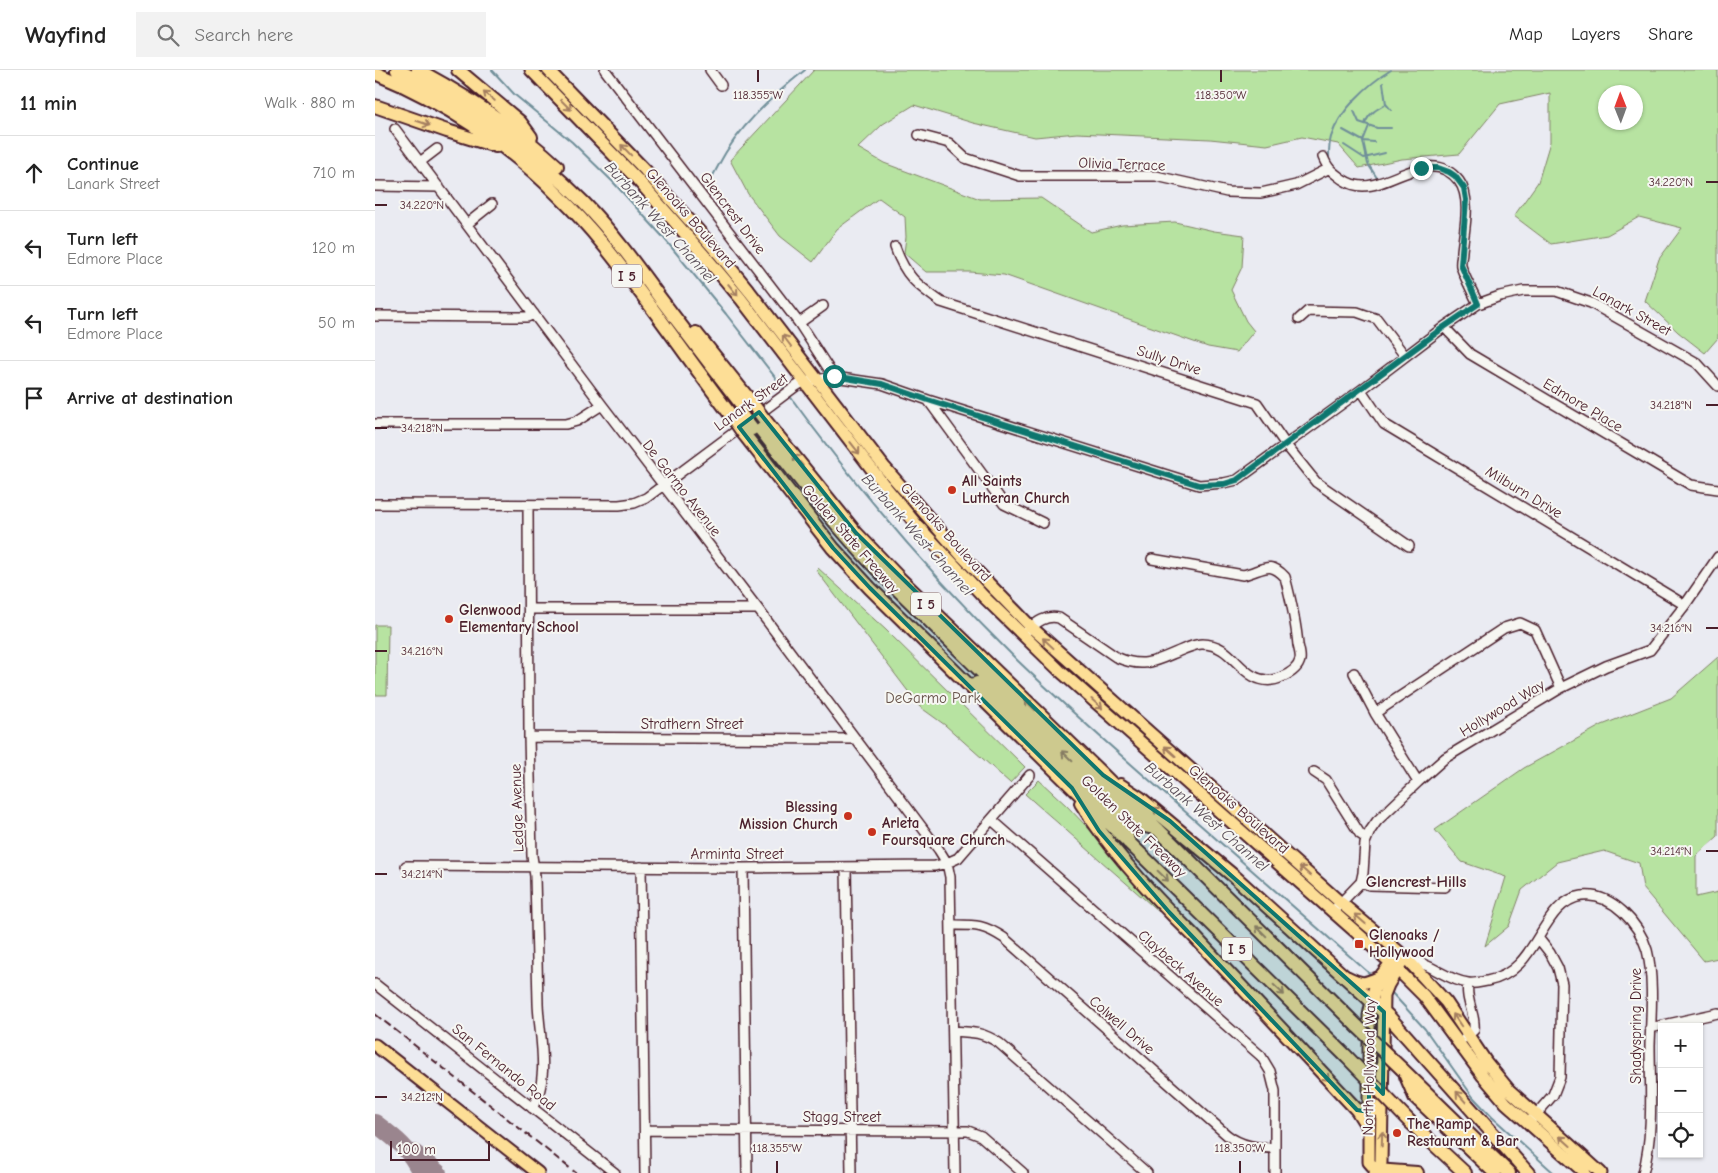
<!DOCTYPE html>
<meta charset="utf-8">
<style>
:root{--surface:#fff;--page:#f2f2f2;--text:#222;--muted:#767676;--line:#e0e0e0}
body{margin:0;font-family:"Comic Neue",sans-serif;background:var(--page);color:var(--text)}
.controls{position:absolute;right:15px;bottom:15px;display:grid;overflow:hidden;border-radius:0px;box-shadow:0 1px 4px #0004}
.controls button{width:45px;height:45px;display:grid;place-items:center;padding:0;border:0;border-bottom:1px solid var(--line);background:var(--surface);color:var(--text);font:25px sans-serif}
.compass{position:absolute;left:1223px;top:15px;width:45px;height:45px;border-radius:50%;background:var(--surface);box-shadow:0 1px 4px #0004;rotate:359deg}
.scale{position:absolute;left:15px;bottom:12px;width:100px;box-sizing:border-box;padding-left:5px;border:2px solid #4a1f2b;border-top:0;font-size:14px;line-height:18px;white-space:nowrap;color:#4a1f2b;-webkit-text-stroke:4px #f6f6f2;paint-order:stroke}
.stop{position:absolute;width:15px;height:15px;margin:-11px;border:4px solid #0f766e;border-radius:50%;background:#fff}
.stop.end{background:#0f766e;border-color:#fff;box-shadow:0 1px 5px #0008}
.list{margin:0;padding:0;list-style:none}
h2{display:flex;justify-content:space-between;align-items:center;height:65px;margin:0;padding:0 20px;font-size:21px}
h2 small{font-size:16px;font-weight:400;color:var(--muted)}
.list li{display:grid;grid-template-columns:32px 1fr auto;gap:15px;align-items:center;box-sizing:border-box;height:75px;padding:0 20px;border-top:1px solid var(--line)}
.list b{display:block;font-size:19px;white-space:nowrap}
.list p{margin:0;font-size:16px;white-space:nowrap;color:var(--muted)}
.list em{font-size:16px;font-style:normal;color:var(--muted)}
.icon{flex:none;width:28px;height:28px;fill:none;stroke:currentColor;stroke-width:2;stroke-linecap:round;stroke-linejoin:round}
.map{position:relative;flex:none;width:1343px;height:1103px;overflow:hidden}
header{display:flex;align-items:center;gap:30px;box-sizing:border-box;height:70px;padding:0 25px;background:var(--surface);border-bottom:1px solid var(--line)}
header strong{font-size:24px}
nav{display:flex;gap:28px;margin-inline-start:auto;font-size:18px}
.search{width:350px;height:45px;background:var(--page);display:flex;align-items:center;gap:12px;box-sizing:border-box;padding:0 18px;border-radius:0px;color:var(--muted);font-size:19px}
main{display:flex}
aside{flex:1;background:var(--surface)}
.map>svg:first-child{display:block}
.green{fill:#b7e3a1;stroke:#808166;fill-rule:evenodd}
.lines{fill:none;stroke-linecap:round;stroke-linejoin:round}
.stream{stroke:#708f99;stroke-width:2}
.taxiway{stroke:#9a858e;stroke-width:18}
.minor-casing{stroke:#4a1f2b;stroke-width:12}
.major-casing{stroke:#4a1f2b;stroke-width:15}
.highway-casing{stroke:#4a1f2b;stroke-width:16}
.minor{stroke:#f6f6f2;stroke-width:9}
.major{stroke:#fdde96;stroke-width:11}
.highway{stroke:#fdde96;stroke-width:12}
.rail{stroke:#4a1f2b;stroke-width:2;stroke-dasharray:8 4;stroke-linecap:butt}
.highway-bridge-casing{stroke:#4a1f2b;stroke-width:16;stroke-linecap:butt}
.highway-bridge{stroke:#fdde96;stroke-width:12}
.oneway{stroke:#a47e60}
.route{stroke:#0f766e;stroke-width:6}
.marked{fill:#0f766e;fill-opacity:0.2;stroke:#0f766e;stroke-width:4;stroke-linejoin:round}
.ticks{fill:none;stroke:#4a1f2b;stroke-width:2}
.poi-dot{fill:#c8321e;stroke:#f6f6f2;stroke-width:2}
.labels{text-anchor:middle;stroke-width:4;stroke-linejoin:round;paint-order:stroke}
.shield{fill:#f6f6f2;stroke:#7e6067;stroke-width:1}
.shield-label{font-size:14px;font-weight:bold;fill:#4a1f2b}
.street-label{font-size:15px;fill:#4a1f2b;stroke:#f6f6f2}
.poi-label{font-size:15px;font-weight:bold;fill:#4a1f2b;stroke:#f6f6f2;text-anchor:start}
.park-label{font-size:15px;fill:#655048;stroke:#f6f6f2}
.water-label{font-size:16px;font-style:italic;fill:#5a4e59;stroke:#f6f6f2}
.neighbourhood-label{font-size:16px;font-weight:bold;fill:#4a1f2b;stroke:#f6f6f2}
.ticks-label{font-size:12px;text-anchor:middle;fill:#4a1f2b;stroke:#f6f6f2;stroke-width:4;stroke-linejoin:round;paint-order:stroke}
</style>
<header>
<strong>Wayfind</strong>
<div class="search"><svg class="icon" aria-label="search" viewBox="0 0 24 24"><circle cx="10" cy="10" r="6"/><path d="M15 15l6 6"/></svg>Search here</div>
<nav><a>Map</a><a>Layers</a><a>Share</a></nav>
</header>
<main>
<aside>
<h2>11 min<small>Walk · 880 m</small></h2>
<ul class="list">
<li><svg class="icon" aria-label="ahead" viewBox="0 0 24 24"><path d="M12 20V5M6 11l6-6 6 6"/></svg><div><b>Continue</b><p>Lanark Street</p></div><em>710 m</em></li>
<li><svg class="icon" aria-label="left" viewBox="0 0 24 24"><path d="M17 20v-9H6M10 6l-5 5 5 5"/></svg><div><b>Turn left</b><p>Edmore Place</p></div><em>120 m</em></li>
<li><svg class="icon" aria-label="left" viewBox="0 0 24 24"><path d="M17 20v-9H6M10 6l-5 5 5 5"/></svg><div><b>Turn left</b><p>Edmore Place</p></div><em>50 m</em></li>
<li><svg class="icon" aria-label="arrive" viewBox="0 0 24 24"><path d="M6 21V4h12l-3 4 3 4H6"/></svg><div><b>Arrive at destination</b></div></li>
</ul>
</aside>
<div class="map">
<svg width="1343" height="1103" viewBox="0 0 1343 1103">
<rect width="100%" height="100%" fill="#eaebf2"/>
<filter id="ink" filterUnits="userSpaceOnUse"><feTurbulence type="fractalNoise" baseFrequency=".02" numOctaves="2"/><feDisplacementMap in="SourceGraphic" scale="10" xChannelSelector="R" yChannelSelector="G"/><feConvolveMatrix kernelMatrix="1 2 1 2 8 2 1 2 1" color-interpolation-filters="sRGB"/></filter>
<g filter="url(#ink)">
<path class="green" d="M439,0H1343V268L1330,283L1303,262L1270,231L1284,189L1307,158L1264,147L1232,165L1176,174L1139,146L1163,112L1175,72V23L1125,34L1084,84L1027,89L984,98L963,74L927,67L892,75L835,69L702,63L660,67L598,53L539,35L508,54L483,78L509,93L605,129L666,128L716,162L747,155L800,152L839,161L869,165L867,197L856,220L871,251L879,261L862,282L833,277L629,205L595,202H551L529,183L531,167L530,147L504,128L462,159L438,192L405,166L373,124L355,90ZM1230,22H1260V52H1230Z
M443,498L511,560L650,697L635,713L570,655L545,637L441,500Z
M0,555H13L12,625H0Z
M1343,587V766L1321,786V827L1343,822V888L1329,891L1268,818L1264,793L1229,781L1182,792L1147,820L1134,856L1110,876L1131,807L1087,792L1060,760L1149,698L1227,655L1296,628Z
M664,710L692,736L730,776L784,842L650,724Z"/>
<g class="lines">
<path class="stream" d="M117,0L140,25L197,72L238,112L288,167L351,244L410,320
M1008,13L1011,34L1016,40
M979,41L984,52L1002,58H1016
M990,54C993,44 1002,39 1011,34
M994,56L988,71L993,94L1004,111
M968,60L988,71L999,72
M969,75L989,88L1010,83
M954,87C954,81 954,74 956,67C964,41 993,14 1016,0
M334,113C340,102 345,92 351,82C371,50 401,23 430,0
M414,325C483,420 560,509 643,591C688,634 734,675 781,716C852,779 924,841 995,904
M1017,923L1050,959L1098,1027L1117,1047L1179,1103"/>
<path class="taxiway" d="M0,1053C20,1068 35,1079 46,1103
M39,1083L63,1103"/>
<defs>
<path id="minor" d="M230,0L424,253L459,307
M335,0L346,15
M20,59L227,335L383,539L564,780L572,793L575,807L580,1103
M544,65L574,73L590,88L645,106H781L852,122L886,123L921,115L953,99
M948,87C953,99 956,101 967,109C973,113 981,116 988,116C1019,116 1057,76 1084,111C1097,128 1089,161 1087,181C1087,186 1085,192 1086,196C1090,209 1098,222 1103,234
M45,92L62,79
M0,116L64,117
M92,154L117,134
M520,177C530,206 542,215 566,232L882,333L911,375L941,412L1034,476
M0,246L141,247H152L159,244
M924,249L933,241L982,242L1002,249L1030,286
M424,253L448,236
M1069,257L1095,284L1316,415L1343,419
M986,320L1009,354L1310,535
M553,330L629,434L668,453
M0,354H191L202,351L227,335
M0,434L244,435L259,433L271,428L420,317L428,312L459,307L507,314L553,330L824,415L849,413L862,410L986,320L1069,257L1103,234L1125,226L1148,221H1181L1216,233L1322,293L1343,316
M153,435L154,667L157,786L160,806C161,848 162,891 163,933C164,965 176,1010 157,1038
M154,539H383
M653,560C662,552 671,545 684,548L741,587C770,600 782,590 809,579C815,577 821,574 827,574C853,574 860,596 878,606C887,611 897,612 907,607C914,604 923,599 925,590C926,586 924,579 923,575C921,552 916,530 910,507C894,489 887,501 868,505L777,489
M979,603L1000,643L1043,712
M1000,643L1129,558L1145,553L1160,560L1186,618
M154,667L480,669
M939,702L951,710L985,764L991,768
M617,750L886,986L895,1001L900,1021V1103
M31,796L368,798L560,796L572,793L583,788L655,705
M266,797L270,1103
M471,797L476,1103
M368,798L372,1103
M986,812L994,815L1070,817
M958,841L986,812L988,803L990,773L995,761L1002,751L1043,712L1070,688L1186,618L1231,596L1275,580L1310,535L1343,487
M576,855C600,855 608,854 629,868L852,1065C866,1076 882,1078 900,1078
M1030,888C1039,890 1047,893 1055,897C1067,903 1079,911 1093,913C1099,914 1106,912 1112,911C1165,902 1164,832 1207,826C1237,822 1264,854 1272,880C1279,907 1276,947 1275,975C1275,1015 1279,1064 1268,1103
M0,914L240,1103
M1275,958L1343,943
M578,961C597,962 607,962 624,973L772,1103
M1090,968L1099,960C1101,943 1090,932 1093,913
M1157,1049L1178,1025L1185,1007L1187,914L1183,898L1175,883L1164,869
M270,1060L593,1061L606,1066L648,1103"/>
<path id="major" d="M156,0L262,109L334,191L366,229L509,415L541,454L609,527L684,600L1016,893L1049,926L1108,1006L1131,1033L1210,1103
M173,0L270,100L344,184L375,222L510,398L588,487L656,557L966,833L1030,887L1071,932L1111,992L1134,1020L1226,1103
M972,907C988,915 989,914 1005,907
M0,975L163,1103
M1001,1100L994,1092V946L999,920L1005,907L1016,893L1023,890
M1000,1103L1001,1100L1006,1093L1009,925L1013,915L1026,893"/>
<path id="highway" d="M22,0C92,32 155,79 209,133C237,162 261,195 285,228C313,265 341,302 370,339
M43,0C93,27 140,57 182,96
M83,0L145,52L156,67
M0,3C68,31 133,74 185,127C216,157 242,191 268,226C298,266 327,307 358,348
M0,36L72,61L121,76
M321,263L377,333
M389,349L481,463L524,508L728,705L983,957
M382,355C420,403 458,453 501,498L761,754L783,759
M369,364L458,478L495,518L971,986
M602,613L750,756L753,772
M745,715L765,728L861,808L1014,947L1153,1103
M706,733C736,781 776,824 817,864L982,1040L994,1059
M1027,999L1134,1103
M1031,1006L1040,1027L1120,1103
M982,1040L994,1042L1008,1036
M1035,1052L1090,1103
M1001,1100L1042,1103"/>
</defs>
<use href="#minor" class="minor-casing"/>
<use href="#major" class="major-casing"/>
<use href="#highway" class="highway-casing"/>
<use href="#minor" class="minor"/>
<use href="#major" class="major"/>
<use href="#highway" class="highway"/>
<path class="rail" d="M0,944L201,1103"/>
<defs>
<path id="highway-bridge" d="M377,333L389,349
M365,343L377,359
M358,348L369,364
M983,957L1027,999
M971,986L1035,1052"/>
</defs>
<use href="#highway-bridge" class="highway-bridge-casing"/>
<use href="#highway-bridge" class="highway-bridge"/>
</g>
<defs><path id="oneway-shaft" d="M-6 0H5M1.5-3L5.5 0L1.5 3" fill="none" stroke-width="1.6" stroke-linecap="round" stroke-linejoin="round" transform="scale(1.25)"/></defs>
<g class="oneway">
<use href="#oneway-shaft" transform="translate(114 26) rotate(-140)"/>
<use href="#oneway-shaft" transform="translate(191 35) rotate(45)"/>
<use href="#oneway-shaft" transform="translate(48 53) rotate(19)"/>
<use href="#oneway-shaft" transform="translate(251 80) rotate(-134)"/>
<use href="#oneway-shaft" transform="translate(358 220) rotate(51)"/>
<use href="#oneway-shaft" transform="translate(412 271) rotate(-127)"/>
<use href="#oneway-shaft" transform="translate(480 378) rotate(52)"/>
<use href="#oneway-shaft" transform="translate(423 390) rotate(-130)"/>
<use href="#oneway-shaft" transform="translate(673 573) rotate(-137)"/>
<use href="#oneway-shaft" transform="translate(722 634) rotate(42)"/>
<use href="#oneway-shaft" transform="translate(655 635) rotate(-136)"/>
<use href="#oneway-shaft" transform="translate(795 681) rotate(-138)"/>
<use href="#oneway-shaft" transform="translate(692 686) rotate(-136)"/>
<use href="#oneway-shaft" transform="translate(784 742) rotate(-142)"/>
<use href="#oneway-shaft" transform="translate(930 801) rotate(-138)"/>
<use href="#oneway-shaft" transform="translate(788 806) rotate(44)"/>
<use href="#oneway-shaft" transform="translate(985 849) rotate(-139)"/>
<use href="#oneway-shaft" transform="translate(886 861) rotate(-135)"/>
<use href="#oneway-shaft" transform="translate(904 920) rotate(44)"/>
<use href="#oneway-shaft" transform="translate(1082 950) rotate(-124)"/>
<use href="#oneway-shaft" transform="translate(949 1005) rotate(47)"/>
<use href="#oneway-shaft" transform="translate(1086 1027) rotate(-131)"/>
<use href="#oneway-shaft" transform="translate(1007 1069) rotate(-88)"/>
<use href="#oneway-shaft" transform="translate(1190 1071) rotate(-138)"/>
</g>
</g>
<g class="lines" filter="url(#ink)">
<path class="route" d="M459,306L507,314L553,330L824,415L849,414L862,410L1069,257L1103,234L1086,195L1091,130L1089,118L1080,106L1074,102L1063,98H1046"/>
</g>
<path class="marked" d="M384,342L481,463L728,705L795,751L1009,942L1008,1024L994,1009V1042L982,1040L794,842L724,761L697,718L495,518L458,478L364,357Z"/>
<path class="ticks" d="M383,0V12M846,0V12M1331,112H1343M0,135H12M1331,335H1343M0,358H12M1331,558H1343M0,581H12M1331,781H1343M0,804H12M0,1027H12M402,1091V1103M865,1091V1103"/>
<g class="poi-dot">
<circle cx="577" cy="420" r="5"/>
<circle cx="74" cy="549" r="5"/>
<circle cx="473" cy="746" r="5"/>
<circle cx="497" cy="762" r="5"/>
<rect x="979" y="869" width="10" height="10" rx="2.5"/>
<circle cx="1022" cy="1063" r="5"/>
</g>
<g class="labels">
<g class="shield">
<rect x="237" y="194.5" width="30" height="23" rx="4"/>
<rect x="536" y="522.5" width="30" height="23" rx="4"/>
<rect x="847" y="867.5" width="30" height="23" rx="4"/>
</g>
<g class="shield-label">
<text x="252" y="211">I 5</text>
<text x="551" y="539">I 5</text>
<text x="862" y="884">I 5</text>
</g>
<g class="street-label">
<text transform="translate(747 94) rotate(2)" y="5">Olivia Terrace</text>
<text transform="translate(358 143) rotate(53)" y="5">Glencrest Drive</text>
<text transform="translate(316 148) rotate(49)" y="5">Glenoaks Boulevard</text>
<text transform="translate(1257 241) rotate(29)" y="5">Lanark Street</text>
<text transform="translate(794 290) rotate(18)" y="5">Sully Drive</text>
<text transform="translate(376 332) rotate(-36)" y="5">Lanark Street</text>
<text transform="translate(1208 335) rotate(31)" y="5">Edmore Place</text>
<text transform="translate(307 418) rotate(52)" y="5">De Garmo Avenue</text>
<text transform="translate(1149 422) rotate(31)" y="5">Milburn Drive</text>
<text transform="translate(571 462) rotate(48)" y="5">Glenoaks Boulevard</text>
<text transform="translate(476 469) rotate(49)" y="5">Golden State Freeway</text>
<text transform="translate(1127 638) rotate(-31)" y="5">Hollywood Way</text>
<text x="317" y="659">Strathern Street</text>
<text transform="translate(142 738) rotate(-92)" y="5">Ledge Avenue</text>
<text transform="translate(864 739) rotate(41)" y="5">Glenoaks Boulevard</text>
<text transform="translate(759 756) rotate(44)" y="5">Golden State Freeway</text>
<text x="362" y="789">Arminta Street</text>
<text transform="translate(806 898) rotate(41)" y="5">Claybeck Avenue</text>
<text transform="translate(747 955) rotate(41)" y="5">Colwell Drive</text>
<text transform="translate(1261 956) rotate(-90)" y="5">Shadyspring Drive</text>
<text transform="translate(129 997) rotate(39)" y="5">San Fernando Road</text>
<text transform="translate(994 997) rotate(-89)" y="5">North Hollywood Way</text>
<text x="467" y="1052">Stagg Street</text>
</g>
<g class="poi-label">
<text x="587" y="416">All Saints<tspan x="587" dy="17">Lutheran Church</tspan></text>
<text x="84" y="545">Glenwood<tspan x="84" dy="17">Elementary School</tspan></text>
<text x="463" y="742" text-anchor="end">Blessing<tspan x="463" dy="17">Mission Church</tspan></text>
<text x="507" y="758">Arleta<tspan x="507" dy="17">Foursquare Church</tspan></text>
<text x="994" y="870">Glenoaks /<tspan x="994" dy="17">Hollywood</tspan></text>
<text x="1032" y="1059">The Ramp<tspan x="1032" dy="17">Restaurant &amp; Bar</tspan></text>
</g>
<g class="park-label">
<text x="558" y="633">DeGarmo Park</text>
</g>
<g class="water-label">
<text transform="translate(286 152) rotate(48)" y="6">Burbank West Channel</text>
<text transform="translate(543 464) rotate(48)" y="6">Burbank West Channel</text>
<text transform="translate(832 746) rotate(41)" y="6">Burbank West Channel</text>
</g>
<g class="neighbourhood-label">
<text x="1041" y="817">Glencrest Hills</text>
</g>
</g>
<g class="ticks-label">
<text x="383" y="29">118.355°W</text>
<text x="846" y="29">118.350°W</text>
<text x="1296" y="116">34.220°N</text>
<text x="47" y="139">34.220°N</text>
<text x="1296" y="339">34.218°N</text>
<text x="47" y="362">34.218°N</text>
<text x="1296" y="562">34.216°N</text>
<text x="47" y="585">34.216°N</text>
<text x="1296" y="785">34.214°N</text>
<text x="47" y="808">34.214°N</text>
<text x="47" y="1031">34.212°N</text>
<text x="402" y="1082">118.355°W</text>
<text x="865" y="1082">118.350°W</text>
</g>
</svg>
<div class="controls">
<button>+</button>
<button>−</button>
<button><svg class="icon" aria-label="locate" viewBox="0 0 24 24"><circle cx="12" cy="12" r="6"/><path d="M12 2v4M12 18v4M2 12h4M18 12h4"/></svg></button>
</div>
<svg class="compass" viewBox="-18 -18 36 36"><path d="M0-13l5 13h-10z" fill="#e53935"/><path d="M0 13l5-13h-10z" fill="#767676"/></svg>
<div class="scale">100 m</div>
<div class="stop" style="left:459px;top:306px"></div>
<div class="stop end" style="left:1046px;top:98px"></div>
</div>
</main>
